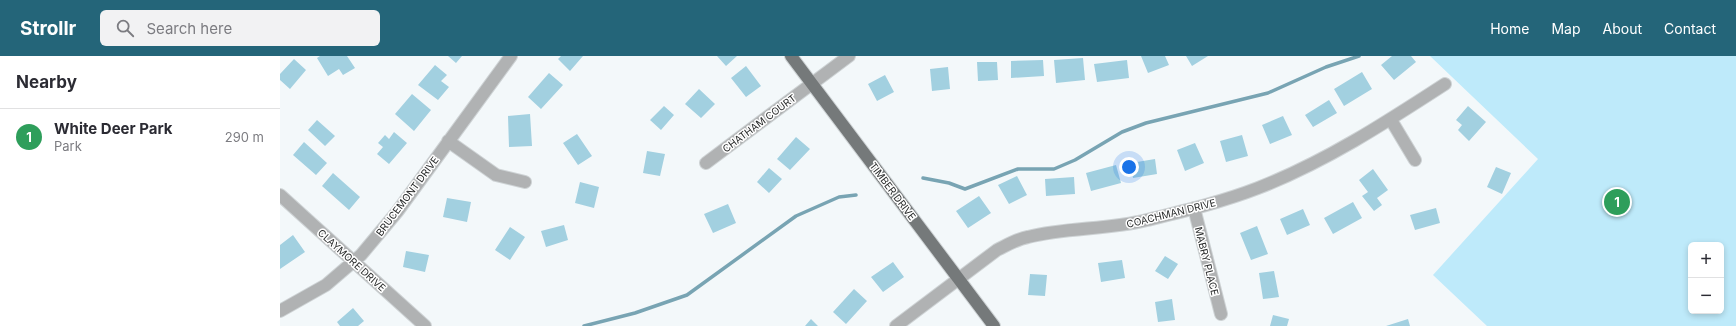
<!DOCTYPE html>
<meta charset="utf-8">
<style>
:root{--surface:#fff;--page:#f2f2f3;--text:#2b2b33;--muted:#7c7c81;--line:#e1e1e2;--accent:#246579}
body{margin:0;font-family:Inter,sans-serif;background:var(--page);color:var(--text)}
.controls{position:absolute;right:12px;bottom:12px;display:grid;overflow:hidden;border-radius:6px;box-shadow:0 2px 6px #0003}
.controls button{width:36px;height:36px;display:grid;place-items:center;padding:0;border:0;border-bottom:1px solid var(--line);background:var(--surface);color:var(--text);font:20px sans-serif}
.you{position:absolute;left:849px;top:111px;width:14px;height:14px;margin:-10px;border:3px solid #fff;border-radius:50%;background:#1a73e8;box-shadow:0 0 0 6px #1a73e833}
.badge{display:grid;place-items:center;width:26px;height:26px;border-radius:50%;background:var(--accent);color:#fff;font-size:13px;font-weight:700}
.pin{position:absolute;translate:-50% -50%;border:2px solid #fff;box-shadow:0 1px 4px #0006}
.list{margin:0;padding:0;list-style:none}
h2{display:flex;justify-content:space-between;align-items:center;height:52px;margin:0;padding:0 16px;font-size:17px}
h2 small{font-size:13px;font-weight:400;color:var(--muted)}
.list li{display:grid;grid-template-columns:26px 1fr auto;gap:12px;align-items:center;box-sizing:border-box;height:56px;padding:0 16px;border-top:1px solid var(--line)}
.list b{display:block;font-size:15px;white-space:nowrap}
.list p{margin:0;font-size:13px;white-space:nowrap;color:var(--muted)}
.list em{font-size:13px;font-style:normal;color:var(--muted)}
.icon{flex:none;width:22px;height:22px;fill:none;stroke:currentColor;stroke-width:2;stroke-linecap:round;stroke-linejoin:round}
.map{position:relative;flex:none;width:1456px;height:270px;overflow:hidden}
header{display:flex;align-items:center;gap:24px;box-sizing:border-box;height:56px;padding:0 20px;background:var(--accent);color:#fff}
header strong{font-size:19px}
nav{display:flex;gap:22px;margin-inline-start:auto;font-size:14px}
.search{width:280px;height:36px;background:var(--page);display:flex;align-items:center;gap:10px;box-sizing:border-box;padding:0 14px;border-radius:6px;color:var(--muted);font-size:15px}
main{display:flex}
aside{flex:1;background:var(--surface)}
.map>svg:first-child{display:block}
.green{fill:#beeafa;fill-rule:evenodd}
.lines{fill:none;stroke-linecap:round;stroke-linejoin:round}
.stream{stroke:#78a4b3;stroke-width:3.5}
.building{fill:#a2d0e0}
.minor-casing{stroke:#ced3d5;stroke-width:14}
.major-casing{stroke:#ced3d5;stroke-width:14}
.minor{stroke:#b0b2b3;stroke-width:12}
.major{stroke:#75797a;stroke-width:12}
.labels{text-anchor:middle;stroke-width:3;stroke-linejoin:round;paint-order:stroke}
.street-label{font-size:10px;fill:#282a2a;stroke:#fff}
</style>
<header>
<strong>Strollr</strong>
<div class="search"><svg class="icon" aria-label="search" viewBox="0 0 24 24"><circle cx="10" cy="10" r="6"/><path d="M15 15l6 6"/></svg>Search here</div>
<nav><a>Home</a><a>Map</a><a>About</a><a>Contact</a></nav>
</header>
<main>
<aside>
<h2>Nearby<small></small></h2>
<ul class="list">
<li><span class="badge" style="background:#2e9e5b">1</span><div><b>White Deer Park</b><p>Park</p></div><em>290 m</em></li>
</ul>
</aside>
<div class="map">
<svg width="1456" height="270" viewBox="0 0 1456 270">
<rect width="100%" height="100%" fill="#f3f8fa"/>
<path class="green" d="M1150,0H1456V270H1207L1153,219L1258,103ZM1411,189H1441V255H1411Z"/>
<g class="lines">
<path class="stream" d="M643,122L669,127L685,133L738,113H774L795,104L842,76L866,67L988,37L1046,11L1079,0
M304,270L355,257L407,239L516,160L559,141L576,139"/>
</g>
<path class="building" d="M40,0H67L75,12L63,19L59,13L48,20L37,2Z
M168,0H182L176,7Z
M281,0H303L290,15L278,3Z
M437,0H457L446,10Z
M861,0H885L889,9L868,17Z
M906,0H928L912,10Z
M1112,0H1131L1136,6L1114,24L1101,9Z
M803,2L805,24L776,27L774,4Z
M14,3L26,14L10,33L0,24V18Z
M763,4L764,20L731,22V5Z
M847,4L849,22L817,26L814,8Z
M697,6H717L718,24L698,25Z
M155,9L167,19L161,25L169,31L158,44L138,29Z
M466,10L481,30L466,41L451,22Z
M668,11L670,33L652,35L650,13Z
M1082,16L1092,33L1064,50L1054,33Z
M269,17L283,29L261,53L248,41Z
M605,19L614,36L597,45L588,28Z
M419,33L435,48L421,62L405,48Z
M132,38L151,54L134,75L115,58Z
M1049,44L1057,57L1033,71L1025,59Z
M384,50L394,59L381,74L370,64Z
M1188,50L1206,66L1189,85L1178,74L1182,69L1176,64Z
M250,58L252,90L229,91L228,60Z
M1003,60L1012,79L990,88L982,69Z
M37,64L55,80L45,90L28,74Z
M114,76L127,87L109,108L97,98L103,91L98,87L105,79L109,83Z
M297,78L312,100L298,109L283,87Z
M962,79L968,100L946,106L940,85Z
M516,81L530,93L510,114L497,103Z
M24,86L47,107L36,119L13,99Z
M915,87L924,107L905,115L897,94Z
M367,95L385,98L380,120L363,117Z
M875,103L877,118L853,122L851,107Z
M836,109L841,127L811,135L806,117Z
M1216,111L1231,117L1222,138L1207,131Z
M489,112L502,123L489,137L477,126Z
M1093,113L1108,134L1097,142L1102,149L1094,155L1082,140L1088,136L1079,124Z
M53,117L80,141L69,154L42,130Z
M737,120L747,139L729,148L718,129Z
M794,121L795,138L766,140L765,123Z
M300,126L319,131L314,152L295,147Z
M699,140L711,157L688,172L676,155Z
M167,142L191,146L187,166L163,161Z
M1073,146L1082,162L1053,178L1044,162Z
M448,148L456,167L433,177L424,158Z
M1156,152L1160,167L1135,174L1130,159Z
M1023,153L1030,169L1007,179L1000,163Z
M284,169L288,184L266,191L261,175Z
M977,170L988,198L971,204L960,177Z
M230,171L245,181L230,204L215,194Z
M13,179L25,196L0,213V189Z
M126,195L149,199L145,216L123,211Z
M885,200L898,208L888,223L875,215Z
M842,204L845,222L821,226L818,207Z
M613,206L624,221L603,236L591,221Z
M994,215L999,241L983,243L979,217Z
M750,218L767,219L765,240L748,239Z
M574,233L587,245L566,268L553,256Z
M892,243L895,264L878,266L875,246Z
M73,252L84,265L78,270H60L57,266Z
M993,259L1009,263L1007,270H990Z
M531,263L538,270H525Z
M1128,263L1130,270H1106Z"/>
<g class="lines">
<defs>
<path id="minor" d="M1111,64L1135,104
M168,85L216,119L245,126
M426,107L569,0
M0,139L145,270
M914,152L941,258
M0,255L46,229L81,199L117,156L231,0
M616,270L717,194C727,189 737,183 748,181C787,171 828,174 867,164C904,155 942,146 978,132C1045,106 1105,67 1165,28"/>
<path id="major" d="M511,0L714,270"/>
</defs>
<use href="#minor" class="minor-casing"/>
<use href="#major" class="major-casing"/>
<use href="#minor" class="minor"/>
<use href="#major" class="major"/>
</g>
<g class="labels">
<g class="street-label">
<text transform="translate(479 67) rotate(-37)" y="4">CHATHAM COURT</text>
<text transform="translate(613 135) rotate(53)" y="4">TIMBER DRIVE</text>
<text transform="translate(127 140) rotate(-53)" y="4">BRUCEMONT DRIVE</text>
<text transform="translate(891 157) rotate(-14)" y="4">COACHMAN DRIVE</text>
<text transform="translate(72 204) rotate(42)" y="4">CLAYMORE DRIVE</text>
<text transform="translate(927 205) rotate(76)" y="4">MABRY PLACE</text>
</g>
</g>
</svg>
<div class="controls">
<button>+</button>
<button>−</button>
</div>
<div class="you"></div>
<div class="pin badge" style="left:1337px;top:146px;background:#2e9e5b">1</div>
</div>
</main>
